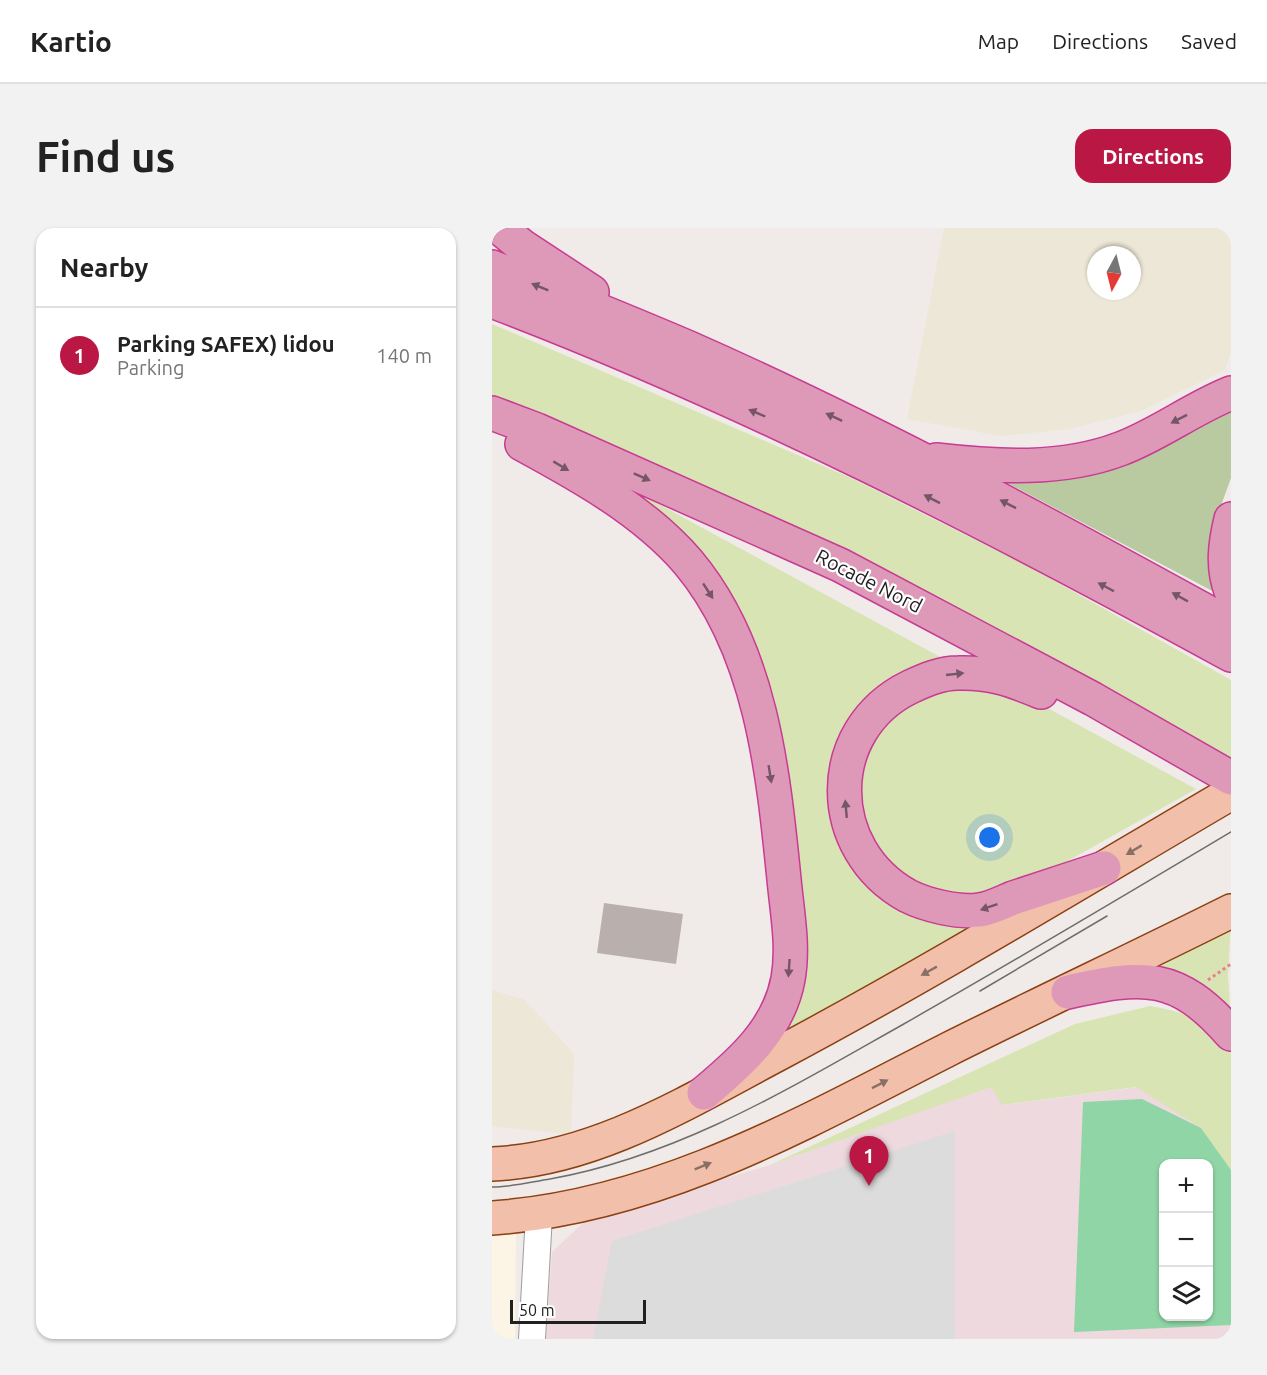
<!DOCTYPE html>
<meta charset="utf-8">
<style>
:root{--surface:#fff;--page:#f2f2f2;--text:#222;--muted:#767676;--line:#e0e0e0;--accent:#ba1745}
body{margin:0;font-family:Ubuntu,sans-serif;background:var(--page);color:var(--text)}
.controls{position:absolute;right:18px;bottom:18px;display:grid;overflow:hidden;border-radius:12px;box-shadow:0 2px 4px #0004}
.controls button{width:54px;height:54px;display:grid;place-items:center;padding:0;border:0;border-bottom:2px solid var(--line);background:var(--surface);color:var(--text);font:30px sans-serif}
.compass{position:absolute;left:595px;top:18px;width:54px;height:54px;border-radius:50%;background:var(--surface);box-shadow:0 2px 4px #0004;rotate:187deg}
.scale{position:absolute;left:18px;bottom:15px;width:136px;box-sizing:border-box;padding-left:6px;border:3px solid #202020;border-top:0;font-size:16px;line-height:21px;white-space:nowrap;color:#202020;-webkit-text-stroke:4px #fff;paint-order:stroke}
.you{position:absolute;left:498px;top:610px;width:21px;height:21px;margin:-15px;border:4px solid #fff;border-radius:50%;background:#1a73e8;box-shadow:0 0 0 9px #1a73e833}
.badge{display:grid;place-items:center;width:39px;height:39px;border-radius:50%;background:var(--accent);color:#fff;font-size:20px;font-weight:700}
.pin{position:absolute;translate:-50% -50px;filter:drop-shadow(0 2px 3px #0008)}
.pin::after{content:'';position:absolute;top:32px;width:21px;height:18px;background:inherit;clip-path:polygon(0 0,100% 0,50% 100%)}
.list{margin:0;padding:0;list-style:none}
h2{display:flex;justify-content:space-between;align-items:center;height:78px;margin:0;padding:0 24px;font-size:26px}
h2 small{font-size:20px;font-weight:400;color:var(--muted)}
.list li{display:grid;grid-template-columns:39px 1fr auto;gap:18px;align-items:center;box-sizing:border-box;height:96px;padding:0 24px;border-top:2px solid var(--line)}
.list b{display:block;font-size:22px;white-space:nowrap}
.list p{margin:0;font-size:20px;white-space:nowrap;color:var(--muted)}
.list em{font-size:20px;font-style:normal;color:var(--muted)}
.icon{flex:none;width:33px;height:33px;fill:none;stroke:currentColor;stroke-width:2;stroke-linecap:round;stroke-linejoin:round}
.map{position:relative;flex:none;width:739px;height:1111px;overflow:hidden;border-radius:18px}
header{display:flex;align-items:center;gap:36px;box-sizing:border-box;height:84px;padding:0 30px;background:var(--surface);border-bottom:2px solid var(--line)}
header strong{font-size:28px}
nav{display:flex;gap:33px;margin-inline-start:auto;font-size:21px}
.intro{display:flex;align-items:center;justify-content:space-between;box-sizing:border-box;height:144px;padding:0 36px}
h1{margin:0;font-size:42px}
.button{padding:15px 27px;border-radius:18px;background:var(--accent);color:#fff;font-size:21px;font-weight:700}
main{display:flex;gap:36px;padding:0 36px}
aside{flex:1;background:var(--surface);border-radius:18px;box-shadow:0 2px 4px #0004}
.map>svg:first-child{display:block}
.commercial{fill:#eed9df;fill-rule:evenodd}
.education{fill:#fcf5e5}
.farmland{fill:#ece7d6;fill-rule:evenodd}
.grass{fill:#d9e4b4}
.forest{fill:#b9caa1}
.pitch{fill:#8fd5a6;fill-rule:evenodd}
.parking{fill:#dcdcdc}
.building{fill:#b9b0ae}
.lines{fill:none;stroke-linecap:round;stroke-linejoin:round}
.minor-casing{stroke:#9d9d9d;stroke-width:28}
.major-casing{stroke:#8b4011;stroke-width:36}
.highway-casing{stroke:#c83b93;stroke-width:36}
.path{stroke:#eb7e92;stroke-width:3;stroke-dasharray:3 3;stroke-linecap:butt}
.minor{stroke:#fff;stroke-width:26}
.major{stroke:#f2bfab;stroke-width:33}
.highway{stroke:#de99b9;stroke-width:33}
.tram{stroke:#6e6e6e;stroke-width:1.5}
.oneway{fill:#755665}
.oneway2{fill:#897066}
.labels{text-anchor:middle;stroke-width:4.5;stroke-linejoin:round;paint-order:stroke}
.street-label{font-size:20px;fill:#202020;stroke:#fff}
</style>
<header>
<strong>Kartio</strong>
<nav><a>Map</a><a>Directions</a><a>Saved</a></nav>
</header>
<div class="intro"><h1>Find us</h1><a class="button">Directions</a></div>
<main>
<aside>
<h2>Nearby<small></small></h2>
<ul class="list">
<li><span class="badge">1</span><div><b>Parking SAFEX) lidou</b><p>Parking</p></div><em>140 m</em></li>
</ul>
</aside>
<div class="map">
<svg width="739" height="1111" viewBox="0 0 739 1111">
<rect width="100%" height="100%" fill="#f0ebe8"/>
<path class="commercial" d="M499,858L511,877L647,859L709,900L739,940V1111H54L60,1024L94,992L278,937ZM672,936H716V1088H672Z"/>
<path class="education" d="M15,997L24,1008L23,1111H0V999Z"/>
<path class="farmland" d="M452,0H739V123L733,142L649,183L577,201L508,208L415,191ZM604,27H640V63H604Z
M0,762L33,772L82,826L79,907L0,898Z"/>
<path class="grass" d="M0,96L357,249L534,337L739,452V534L0,172Z
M122,252L452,431C424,440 396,448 376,471L351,618L494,693L277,815L287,796L281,485L276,453L268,432Z
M460,456L519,460L704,561L549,648L511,665L468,670L440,665L395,641L365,581L364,555L377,511L406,481Z
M739,693L736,746L739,796L651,746Z
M658,778C701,785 710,794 739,825V942L709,900L644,859L510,877L499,859L278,937L583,796Z"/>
<path class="forest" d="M739,174V250L727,283L728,367L502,248Z"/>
<path class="pitch" d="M650,871L709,900L739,942V1097L582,1104L591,874ZM672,936H716V1088H672Z"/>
<path class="parking" d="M463,903V1111H101L120,1013Z"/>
<path class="building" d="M112,675L191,686L184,736L105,725Z"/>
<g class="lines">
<defs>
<path id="minor" d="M40,1111L47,987"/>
<path id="major" d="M0,936C103,932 197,873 286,826C440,744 589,653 739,565
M0,990C165,979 312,895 457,821C551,774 645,730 739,683"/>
<path id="highway" d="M8,0L30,18L100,64
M0,39C66,66 132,92 197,120C383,202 561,299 739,397
M0,73C255,170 500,296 739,427
M0,185L45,202L348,337L601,471L739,550
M30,216C89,248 152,283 196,334C269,421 281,542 292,651C295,684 302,718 296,751C287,801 249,834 212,865
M444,232C504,239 570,243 628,221C666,207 701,180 739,165
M739,291C733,316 730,339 739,363
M549,464C520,452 498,444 466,445C449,445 433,452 418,459C330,502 332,622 416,668C434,677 466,685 487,682C498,681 511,674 521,670C551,660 582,650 612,640
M576,764C651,747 685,744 739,806"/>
</defs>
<use href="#minor" class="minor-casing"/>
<use href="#major" class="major-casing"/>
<use href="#highway" class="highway-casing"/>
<path class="path" d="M716,752L739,736"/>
<use href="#minor" class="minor"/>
<use href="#major" class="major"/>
<use href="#highway" class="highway"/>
<path class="tram" d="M488,763L615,688
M0,959C20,959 39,954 58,951C187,928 298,860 410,797C521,734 630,669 739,604"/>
</g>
<defs><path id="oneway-solid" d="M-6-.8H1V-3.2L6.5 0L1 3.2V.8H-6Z" transform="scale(1.5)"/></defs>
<g class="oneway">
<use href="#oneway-solid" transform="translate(48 59) rotate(-158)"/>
<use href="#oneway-solid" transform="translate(265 185) rotate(-157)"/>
<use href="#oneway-solid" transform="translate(342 189) rotate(-155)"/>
<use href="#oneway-solid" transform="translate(687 191) rotate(153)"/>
<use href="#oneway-solid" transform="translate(69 238) rotate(31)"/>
<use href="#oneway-solid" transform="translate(150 249) rotate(24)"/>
<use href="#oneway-solid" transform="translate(440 271) rotate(-153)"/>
<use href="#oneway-solid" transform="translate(516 276) rotate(-153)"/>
<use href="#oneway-solid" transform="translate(614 359) rotate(-152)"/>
<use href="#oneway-solid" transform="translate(216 363) rotate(57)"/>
<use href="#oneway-solid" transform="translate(688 369) rotate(-151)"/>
<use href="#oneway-solid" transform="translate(463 446) rotate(-6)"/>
<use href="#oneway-solid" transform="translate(278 546) rotate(81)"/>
<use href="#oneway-solid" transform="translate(354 581) rotate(-95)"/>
<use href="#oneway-solid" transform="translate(497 679) rotate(161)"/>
<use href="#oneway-solid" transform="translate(297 740) rotate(94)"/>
</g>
<g class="oneway2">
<use href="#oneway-solid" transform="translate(642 622) rotate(149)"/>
<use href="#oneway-solid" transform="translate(437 743) rotate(151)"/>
<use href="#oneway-solid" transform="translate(388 856) rotate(-27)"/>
<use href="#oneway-solid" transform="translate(211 938) rotate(-22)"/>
</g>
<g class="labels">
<g class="street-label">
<text transform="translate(377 353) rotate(27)" y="7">Rocade Nord</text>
</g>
</g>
</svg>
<div class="controls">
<button>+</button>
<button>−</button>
<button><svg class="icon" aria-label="layers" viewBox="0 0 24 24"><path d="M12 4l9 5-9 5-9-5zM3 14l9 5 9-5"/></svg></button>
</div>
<svg class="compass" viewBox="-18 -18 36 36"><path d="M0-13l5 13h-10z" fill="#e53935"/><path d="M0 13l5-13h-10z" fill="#767676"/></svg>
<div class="scale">50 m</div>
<div class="you"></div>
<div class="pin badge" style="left:377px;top:958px">1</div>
</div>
</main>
